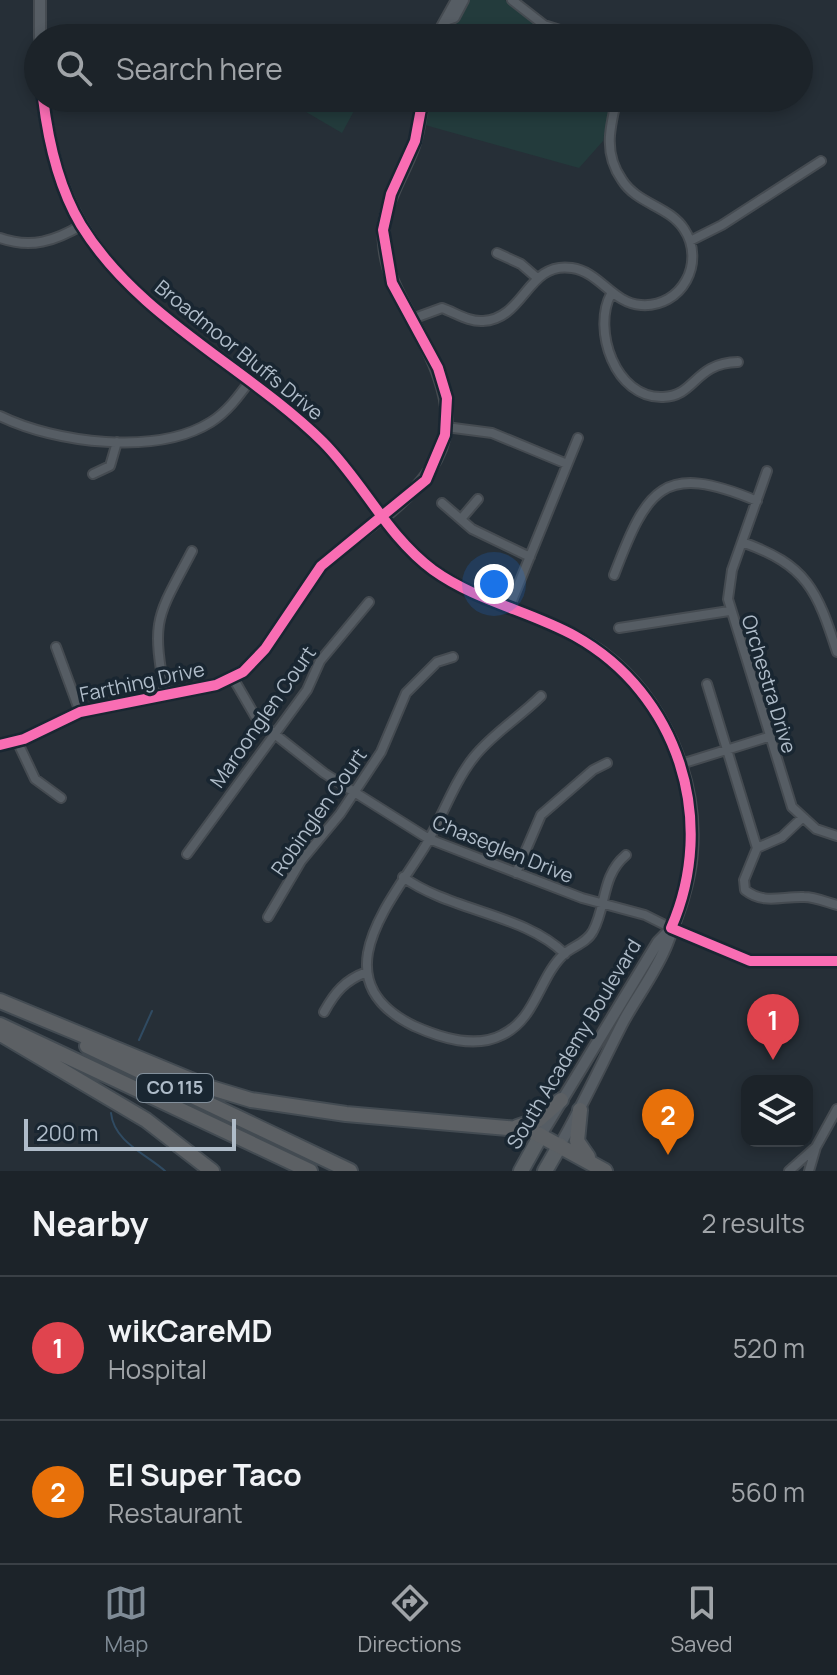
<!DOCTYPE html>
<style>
:root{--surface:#1c2329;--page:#292f35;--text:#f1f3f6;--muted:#a0a4a8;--line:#3a4046;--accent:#7f8b96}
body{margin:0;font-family:Manrope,sans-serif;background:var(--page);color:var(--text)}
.controls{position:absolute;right:24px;bottom:24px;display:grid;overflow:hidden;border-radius:16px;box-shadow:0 4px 12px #0003}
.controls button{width:72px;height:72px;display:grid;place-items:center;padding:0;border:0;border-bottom:2px solid var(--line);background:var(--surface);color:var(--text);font:40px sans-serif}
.scale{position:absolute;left:24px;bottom:20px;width:212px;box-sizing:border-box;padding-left:8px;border:4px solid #afbcc9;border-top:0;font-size:22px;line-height:28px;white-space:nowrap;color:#afbcc9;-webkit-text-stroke:6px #192631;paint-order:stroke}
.you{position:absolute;left:494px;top:584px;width:28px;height:28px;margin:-20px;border:6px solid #fff;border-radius:50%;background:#1a73e8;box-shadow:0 0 0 12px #1a73e833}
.badge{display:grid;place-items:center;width:52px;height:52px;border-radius:50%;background:var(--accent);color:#fff;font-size:26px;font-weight:700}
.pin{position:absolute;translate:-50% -66px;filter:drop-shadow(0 2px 4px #0008)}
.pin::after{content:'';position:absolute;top:42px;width:28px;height:24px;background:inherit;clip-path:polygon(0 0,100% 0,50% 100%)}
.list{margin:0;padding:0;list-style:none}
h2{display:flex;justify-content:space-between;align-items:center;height:104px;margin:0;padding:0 32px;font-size:34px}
h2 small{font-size:26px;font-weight:400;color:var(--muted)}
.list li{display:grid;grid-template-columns:52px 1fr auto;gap:24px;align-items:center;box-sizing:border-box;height:144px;padding:0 32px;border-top:2px solid var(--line)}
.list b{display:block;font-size:30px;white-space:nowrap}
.list p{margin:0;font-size:26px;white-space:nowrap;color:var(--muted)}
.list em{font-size:26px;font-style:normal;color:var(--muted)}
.icon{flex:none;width:44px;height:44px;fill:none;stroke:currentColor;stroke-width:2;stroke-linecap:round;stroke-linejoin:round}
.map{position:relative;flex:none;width:837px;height:1171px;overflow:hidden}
.search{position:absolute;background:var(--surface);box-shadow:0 4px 12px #0003;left:24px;right:24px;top:24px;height:88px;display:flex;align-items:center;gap:20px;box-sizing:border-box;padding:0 28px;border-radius:44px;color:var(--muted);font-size:30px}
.sheet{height:392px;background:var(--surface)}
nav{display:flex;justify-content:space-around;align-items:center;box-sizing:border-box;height:112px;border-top:2px solid var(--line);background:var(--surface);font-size:22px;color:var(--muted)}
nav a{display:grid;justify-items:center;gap:4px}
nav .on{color:var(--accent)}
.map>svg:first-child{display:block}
.green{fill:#233b3c}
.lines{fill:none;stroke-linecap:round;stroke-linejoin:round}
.stream{stroke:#304b62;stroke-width:2}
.minor-casing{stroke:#454b51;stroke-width:12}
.tertiary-casing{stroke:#454b51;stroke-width:14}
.trunk-casing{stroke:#434b52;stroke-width:18}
.motorway-casing{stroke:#434b52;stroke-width:18}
.minor{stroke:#565d64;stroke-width:8}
.tertiary{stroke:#565d64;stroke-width:10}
.trunk{stroke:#5a6065;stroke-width:14}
.motorway{stroke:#5c6064;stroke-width:14}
.cycleway-casing{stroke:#192631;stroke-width:15}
.cycleway{stroke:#f96db3;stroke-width:10}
.labels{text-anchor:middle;stroke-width:7;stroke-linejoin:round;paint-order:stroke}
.shield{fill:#192631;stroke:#828f9b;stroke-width:2}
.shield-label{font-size:18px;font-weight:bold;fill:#afbcc9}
.street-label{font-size:20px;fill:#afbcc9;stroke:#192631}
</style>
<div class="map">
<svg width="837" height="1171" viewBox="0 0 837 1171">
<rect width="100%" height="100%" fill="#262f37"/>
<path class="green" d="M468,0H505L539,28L567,38H443Z
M308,98H361L342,133L301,109Z
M429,98H611L603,141L579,168L425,125Z"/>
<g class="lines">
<path class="stream" d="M139,1040L152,1011
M111,1113C114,1142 146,1154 165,1171"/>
<defs>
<path id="minor" d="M512,0L544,25L585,38
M0,238C31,249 55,241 82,225
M690,241L722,225L821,161
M497,253L521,264L536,277
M611,294C592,329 615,399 663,397C696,396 694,363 738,362
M412,319L442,308C456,313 469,322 483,321C525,319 527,261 572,268C600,272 612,303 641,305C682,308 706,262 684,229C669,206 637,204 622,180C603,153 610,127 617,98
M0,416C55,443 157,456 211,422C227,412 238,397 249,382
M446,427L492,433L567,464
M767,471L732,570L728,599L792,807L816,829L837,836
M93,474L110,466L117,442
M442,503L472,529L530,557
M461,519L478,499
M742,542C807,565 817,590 837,652
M614,575C647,489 662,461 757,501
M509,608L578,438
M619,628L729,611
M56,647L80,712
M233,678L258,721L324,773L429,839L582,898L645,915L671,928
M707,684L757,848
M165,694C151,617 157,618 192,551
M541,696C520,717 492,734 474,757C454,782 443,815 427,843C393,900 318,979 414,1026C441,1038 475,1049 502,1035C536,1019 539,977 564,954C573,946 587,943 593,931C607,905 601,876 626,855
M17,741L35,779L61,798
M0,745L24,739L80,712L216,685L243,672L265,649L321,566L383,518
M681,764L768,737
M802,818L782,837L757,848L744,880L745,890C764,905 782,896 804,897C815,897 826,902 837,905
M187,854L307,690L320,661L369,602
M516,873L541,815L593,770L607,763
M403,877C450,911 525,914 565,954
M268,917L301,861L340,814L381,752L406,693L437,662L453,657
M324,1012C335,992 345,980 367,972
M789,1171L816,1147
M809,1171L816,1147L837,1109"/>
<path id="tertiary" d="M448,19L454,17L463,0
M40,38V0
M436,38L457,0
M43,98C48,140 59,185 80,222C133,315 250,369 324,443C366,485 390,543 442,576C493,607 554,618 603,653C663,698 698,778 692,852C690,884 678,915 667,944C656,972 637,996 623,1022C602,1063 583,1105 560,1145
M383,518C467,450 459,406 411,317C398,293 386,272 384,244C380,206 402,180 414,146C419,131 421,114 423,98
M671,928L750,961H837
M541,1135L658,942L670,930"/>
<path id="trunk" d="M521,1171L541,1135
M545,1171L560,1145"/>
<path id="motorway" d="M0,1001L208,1087L251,1100L346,1114L530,1130L605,1171
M0,1025L310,1171
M4,1036L146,1120L212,1171
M87,1046L350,1171
M580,1110L577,1141L588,1157
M517,1127L538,1120L561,1100"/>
</defs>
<use href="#minor" class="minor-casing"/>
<use href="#tertiary" class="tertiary-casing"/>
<use href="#trunk" class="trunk-casing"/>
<use href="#motorway" class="motorway-casing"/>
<use href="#minor" class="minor"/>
<use href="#tertiary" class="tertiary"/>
<use href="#trunk" class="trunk"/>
<use href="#motorway" class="motorway"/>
<defs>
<path id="cycleway" d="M43,98C48,140 59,188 81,225C138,318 247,367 323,442C363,482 387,536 433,570C476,601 530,611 575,636C679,694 718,821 671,928L750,961H837
M0,745L24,739L80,712L216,685L243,672L265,649L321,566L426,480L445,435L447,398L438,368L392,283L383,230L391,194L415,141L423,98"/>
</defs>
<use href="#cycleway" class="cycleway-casing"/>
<use href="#cycleway" class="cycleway"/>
</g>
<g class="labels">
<rect class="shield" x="137" y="1074" width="76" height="28" rx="6"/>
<g class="shield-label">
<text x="175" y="1094">CO 115</text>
</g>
<g class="street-label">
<text transform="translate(239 350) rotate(39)" y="7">Broadmoor Bluffs Drive</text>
<text transform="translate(142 682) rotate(-12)" y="7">Farthing Drive</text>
<text transform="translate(769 684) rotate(73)" y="7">Orchestra Drive</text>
<text transform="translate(263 717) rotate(-55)" y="7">Maroonglen Court</text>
<text transform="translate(319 812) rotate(-55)" y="7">Robinglen Court</text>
<text transform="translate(503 849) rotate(22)" y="7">Chaseglen Drive</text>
<text transform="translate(574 1044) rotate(-59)" y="7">South Academy Boulevard</text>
</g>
</g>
</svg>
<div class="controls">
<button><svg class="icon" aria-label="layers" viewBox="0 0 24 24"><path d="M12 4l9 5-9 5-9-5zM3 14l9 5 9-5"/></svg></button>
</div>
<div class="scale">200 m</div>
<div class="you"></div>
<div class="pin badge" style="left:773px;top:1060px;background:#e0444e">1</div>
<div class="pin badge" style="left:668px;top:1155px;background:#e8710a">2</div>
<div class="search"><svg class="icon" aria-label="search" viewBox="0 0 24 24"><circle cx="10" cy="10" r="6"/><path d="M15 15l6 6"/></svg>Search here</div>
</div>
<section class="sheet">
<h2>Nearby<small>2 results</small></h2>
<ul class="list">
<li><span class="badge" style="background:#e0444e">1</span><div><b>wikCareMD</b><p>Hospital</p></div><em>520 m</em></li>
<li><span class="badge" style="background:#e8710a">2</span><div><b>El Super Taco</b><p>Restaurant</p></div><em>560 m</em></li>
</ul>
</section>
<nav>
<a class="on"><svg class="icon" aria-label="map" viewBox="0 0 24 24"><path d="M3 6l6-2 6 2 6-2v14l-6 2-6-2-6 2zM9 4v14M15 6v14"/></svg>Map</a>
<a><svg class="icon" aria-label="directions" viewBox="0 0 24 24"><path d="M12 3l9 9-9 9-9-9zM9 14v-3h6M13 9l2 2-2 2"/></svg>Directions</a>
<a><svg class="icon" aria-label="saved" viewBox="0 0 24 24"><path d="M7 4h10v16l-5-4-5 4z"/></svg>Saved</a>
</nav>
